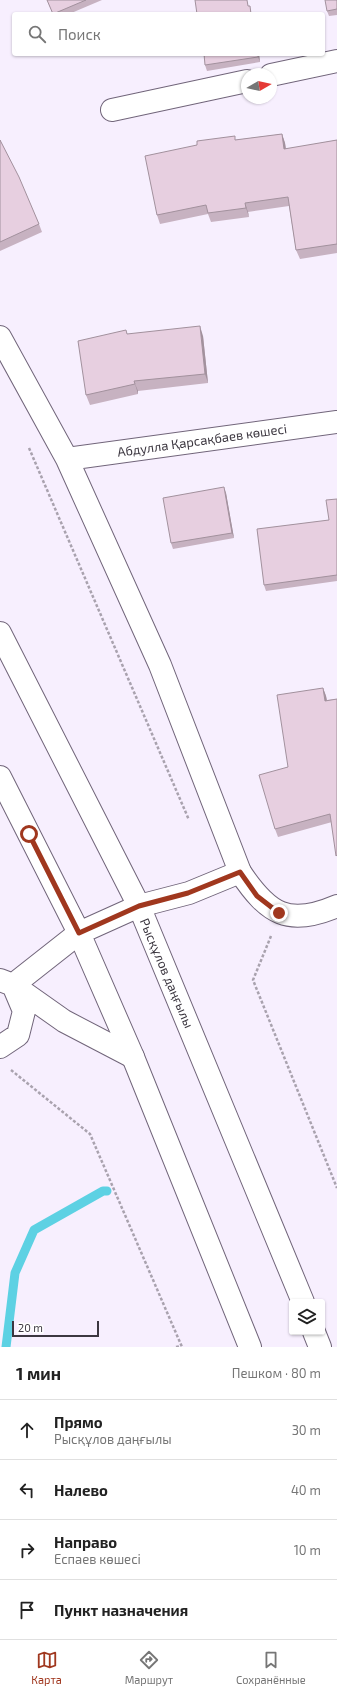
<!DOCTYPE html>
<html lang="ru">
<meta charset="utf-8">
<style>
:root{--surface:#fff;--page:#f6f6f6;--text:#222;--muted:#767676;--line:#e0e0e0;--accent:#a0371e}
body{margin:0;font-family:"Exo 2",sans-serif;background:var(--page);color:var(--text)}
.controls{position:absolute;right:12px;bottom:12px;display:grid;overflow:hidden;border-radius:4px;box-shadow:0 1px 3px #0004}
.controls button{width:36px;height:36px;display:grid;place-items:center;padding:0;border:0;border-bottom:1px solid var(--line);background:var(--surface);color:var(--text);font:20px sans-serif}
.compass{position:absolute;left:241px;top:68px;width:36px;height:36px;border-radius:50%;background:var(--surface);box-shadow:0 1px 3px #0004;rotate:81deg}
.scale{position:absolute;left:12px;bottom:10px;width:87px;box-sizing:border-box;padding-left:4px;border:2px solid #3c3740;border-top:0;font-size:11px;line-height:14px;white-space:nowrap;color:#3c3740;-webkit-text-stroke:3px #fff;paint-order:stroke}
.stop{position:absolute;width:12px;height:12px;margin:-9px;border:3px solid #a0371e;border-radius:50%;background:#fff}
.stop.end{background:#a0371e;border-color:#fff;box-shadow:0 1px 4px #0008}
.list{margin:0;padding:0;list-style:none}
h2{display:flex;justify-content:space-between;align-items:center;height:52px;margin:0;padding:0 16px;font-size:17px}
h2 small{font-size:13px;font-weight:400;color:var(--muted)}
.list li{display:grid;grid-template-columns:26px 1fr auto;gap:12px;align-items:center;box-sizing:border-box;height:60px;padding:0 16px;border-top:1px solid var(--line)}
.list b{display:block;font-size:15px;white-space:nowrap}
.list p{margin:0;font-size:13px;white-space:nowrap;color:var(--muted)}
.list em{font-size:13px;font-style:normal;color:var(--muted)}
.icon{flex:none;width:22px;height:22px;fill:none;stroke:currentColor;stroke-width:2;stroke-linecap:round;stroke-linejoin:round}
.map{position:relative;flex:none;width:337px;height:1347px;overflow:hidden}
.search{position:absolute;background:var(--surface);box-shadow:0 1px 3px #0004;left:12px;right:12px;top:12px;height:44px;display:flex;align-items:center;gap:10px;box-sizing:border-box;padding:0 14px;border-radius:4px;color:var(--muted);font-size:15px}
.sheet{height:292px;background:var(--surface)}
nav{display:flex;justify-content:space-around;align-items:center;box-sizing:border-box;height:56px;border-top:1px solid var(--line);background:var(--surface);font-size:11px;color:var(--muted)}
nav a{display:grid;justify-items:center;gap:2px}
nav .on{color:var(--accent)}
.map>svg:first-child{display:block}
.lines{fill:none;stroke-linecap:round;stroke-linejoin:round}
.stream{stroke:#5dd1e3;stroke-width:9}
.street-casing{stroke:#71657a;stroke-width:24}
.secondary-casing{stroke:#71657a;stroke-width:24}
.primary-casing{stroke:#71657a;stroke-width:24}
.path{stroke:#a9a2ae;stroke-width:2.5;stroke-dasharray:3 2;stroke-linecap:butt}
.street{stroke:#fff;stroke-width:22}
.secondary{stroke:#fff;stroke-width:22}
.primary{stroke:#fff;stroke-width:22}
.wall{fill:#c7b2c1}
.shaded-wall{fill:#a2919d}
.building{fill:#e7cfe0;stroke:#a2919d}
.route{stroke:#a0371e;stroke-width:5}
.labels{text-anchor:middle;stroke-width:4;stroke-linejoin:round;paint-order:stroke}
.street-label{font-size:13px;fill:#3c3740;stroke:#fff}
</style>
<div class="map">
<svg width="337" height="1347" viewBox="0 0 337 1347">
<rect width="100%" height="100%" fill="#f7effe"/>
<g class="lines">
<path class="stream" d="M6,1347L15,1273L34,1230L103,1191H107"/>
<defs>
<path id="street" d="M271,75L337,61
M112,110L247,81
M0,337L67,459L160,665L240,872
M67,459L337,422
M0,980L13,985L64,1021L133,1057
M13,985L79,933
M0,1047L18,1035L24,1011L13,985"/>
<path id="secondary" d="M139,906L189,893L240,872C268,914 288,927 337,906"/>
<path id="primary" d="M0,633L139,906L303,1302
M0,777L79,933L133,1057L250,1347
M79,933L139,906
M314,1332L320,1347"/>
</defs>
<use href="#street" class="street-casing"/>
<use href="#secondary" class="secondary-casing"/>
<use href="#primary" class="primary-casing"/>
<path class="path" d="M29,448L189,820
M271,936L253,980L337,1188
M11,1070L90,1134L182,1347
M176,1347L181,1346"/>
<use href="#street" class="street"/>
<use href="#secondary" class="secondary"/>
<use href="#primary" class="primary"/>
</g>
<path class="wall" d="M47,0H102L69,14H53Z
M337,0V15L329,16L327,11Z
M259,54L260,62L207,71L205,65Z
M282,134L285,143L286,149L337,140V253L300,259L296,250L289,206L248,212L249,217L211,222L208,214L160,224L157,215L197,145Z
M0,140L39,224L42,232L0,251Z
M128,334L203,336L208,383L138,391V394L90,405L86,395Z
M226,493L234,538L173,549L171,543Z
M337,499V581L266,591L264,585L329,520Z
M323,688L326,696L327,700L337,699V857L332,822L278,837L275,829L288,767Z"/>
<path class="shaded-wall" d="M258,54H259L260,62L258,57Z
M282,134L285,143L287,158L284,149Z
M245,203L248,212L249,217L246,208Z
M200,326L203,336L208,383L205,374Z
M134,381L138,391V394L135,384Z
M224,487L226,493L234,538L232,533Z
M323,688L326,696L328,708L325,701Z"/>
<path class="building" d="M47,0H86L53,14Z
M195,0H247L248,6H250L251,14H197Z
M325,0H337V9L327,11Z
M204,54H258V57L205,65Z
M282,134L284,149L337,140V244L296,250L288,197L245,203L246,208L208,213L206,205L157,215L145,156L197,145V141L235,136V140Z
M0,140L19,177L39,224L0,242Z
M200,326L205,374L134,381L135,384L86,395L78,341L126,330L127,334Z
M224,487L232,533L171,543L163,498Z
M337,499V575L264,585L257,529L329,520L326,500Z
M323,688L325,701L337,699V855L336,856L330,814L275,829L259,775L288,767L277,695Z"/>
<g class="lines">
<path class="route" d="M29,834L79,933L139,906L188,893L240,872L257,896L279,913"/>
</g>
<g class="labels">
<g class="street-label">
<text transform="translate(202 440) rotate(-8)" y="5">Абдулла Қарсақбаев көшесі</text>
<text transform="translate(167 973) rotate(67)" y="5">Рысқұлов даңғылы</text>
</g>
</g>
</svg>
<div class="controls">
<button><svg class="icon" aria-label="layers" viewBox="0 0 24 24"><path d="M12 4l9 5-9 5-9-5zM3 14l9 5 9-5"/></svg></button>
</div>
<svg class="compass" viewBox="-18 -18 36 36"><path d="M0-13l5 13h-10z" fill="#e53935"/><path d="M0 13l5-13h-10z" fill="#767676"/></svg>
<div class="scale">20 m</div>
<div class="stop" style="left:29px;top:834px"></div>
<div class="stop end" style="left:279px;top:913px"></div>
<div class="search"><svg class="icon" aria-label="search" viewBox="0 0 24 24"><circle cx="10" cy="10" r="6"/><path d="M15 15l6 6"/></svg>Поиск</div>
</div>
<section class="sheet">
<h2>1 мин<small>Пешком · 80 m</small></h2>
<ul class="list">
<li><svg class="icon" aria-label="ahead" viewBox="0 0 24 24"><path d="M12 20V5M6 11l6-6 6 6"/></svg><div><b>Прямо</b><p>Рысқұлов даңғылы</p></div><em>30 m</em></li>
<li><svg class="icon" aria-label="left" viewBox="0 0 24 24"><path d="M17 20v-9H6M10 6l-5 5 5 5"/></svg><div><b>Налево</b></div><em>40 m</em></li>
<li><svg class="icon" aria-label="right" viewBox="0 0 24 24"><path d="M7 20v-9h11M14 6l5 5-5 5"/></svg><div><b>Направо</b><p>Еспаев көшесі</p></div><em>10 m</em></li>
<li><svg class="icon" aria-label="arrive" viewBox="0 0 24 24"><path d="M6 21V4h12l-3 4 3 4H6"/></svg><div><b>Пункт назначения</b></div></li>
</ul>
</section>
<nav>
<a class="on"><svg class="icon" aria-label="map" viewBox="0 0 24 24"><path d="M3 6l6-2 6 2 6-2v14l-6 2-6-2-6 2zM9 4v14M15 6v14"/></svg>Карта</a>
<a><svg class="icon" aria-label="directions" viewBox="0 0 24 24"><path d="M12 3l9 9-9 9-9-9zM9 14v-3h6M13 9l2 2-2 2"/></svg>Маршрут</a>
<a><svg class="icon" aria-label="saved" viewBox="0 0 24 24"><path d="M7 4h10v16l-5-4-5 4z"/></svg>Сохранённые</a>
</nav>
